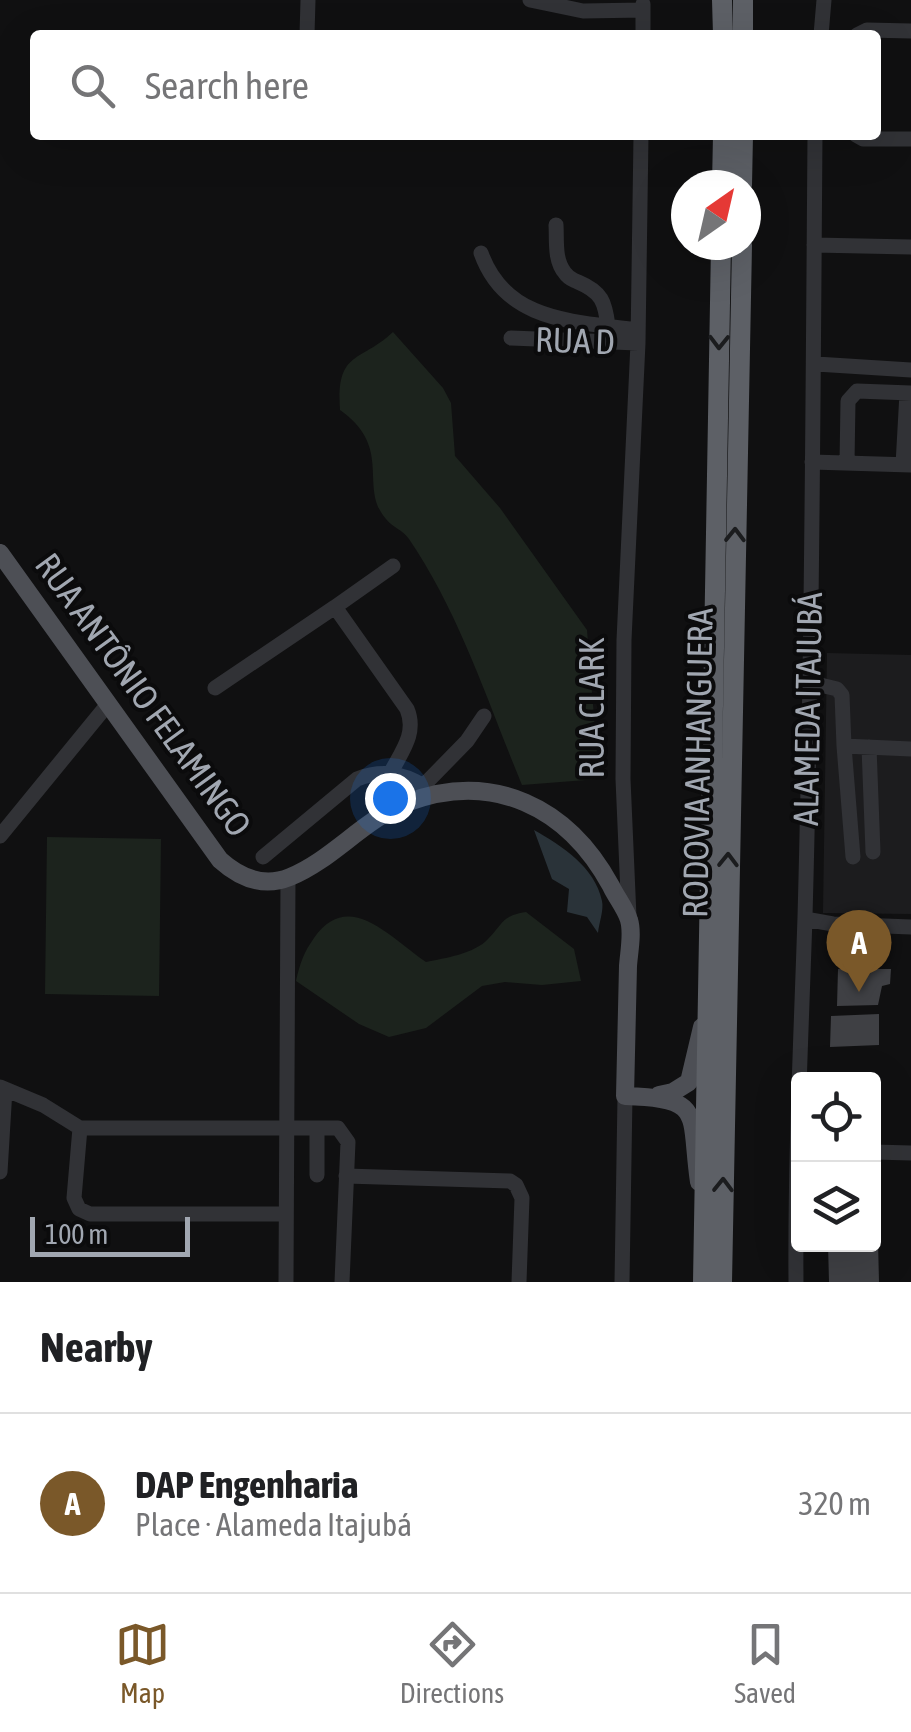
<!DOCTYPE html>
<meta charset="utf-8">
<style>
:root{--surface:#fff;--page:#f6f6f6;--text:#202124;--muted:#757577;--line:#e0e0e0;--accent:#7a5829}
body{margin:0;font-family:"Asap Condensed",sans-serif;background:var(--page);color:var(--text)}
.controls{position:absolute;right:30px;bottom:30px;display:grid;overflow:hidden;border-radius:10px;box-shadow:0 10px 40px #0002}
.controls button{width:90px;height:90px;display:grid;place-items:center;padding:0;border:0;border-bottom:2px solid var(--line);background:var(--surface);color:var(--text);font:50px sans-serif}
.compass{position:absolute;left:671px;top:170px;width:90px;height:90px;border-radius:50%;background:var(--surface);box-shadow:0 10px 40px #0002;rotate:34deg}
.scale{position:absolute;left:30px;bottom:25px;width:160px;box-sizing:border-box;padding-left:10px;border:5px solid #a1a7b1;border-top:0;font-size:28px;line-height:35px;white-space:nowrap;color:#a1a7b1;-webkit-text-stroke:8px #0b0b0c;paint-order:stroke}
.you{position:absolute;left:390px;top:798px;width:35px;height:35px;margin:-25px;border:8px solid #fff;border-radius:50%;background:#1a73e8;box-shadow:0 0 0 15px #1a73e833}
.badge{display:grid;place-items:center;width:65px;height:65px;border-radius:50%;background:var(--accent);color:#fff;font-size:32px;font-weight:700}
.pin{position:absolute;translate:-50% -82px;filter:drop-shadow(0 2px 5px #0008)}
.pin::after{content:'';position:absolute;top:52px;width:35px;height:30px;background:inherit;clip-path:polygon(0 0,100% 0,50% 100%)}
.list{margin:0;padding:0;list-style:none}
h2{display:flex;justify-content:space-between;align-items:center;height:130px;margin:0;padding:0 40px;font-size:42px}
h2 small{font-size:32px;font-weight:400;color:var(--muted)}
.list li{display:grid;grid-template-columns:65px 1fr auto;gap:30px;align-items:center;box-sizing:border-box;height:180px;padding:0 40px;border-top:2px solid var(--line)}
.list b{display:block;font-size:38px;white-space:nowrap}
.list p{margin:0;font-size:32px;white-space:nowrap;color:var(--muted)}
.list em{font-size:32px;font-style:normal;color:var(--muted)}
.icon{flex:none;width:55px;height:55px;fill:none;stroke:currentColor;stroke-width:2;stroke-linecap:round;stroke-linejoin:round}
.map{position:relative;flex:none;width:911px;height:1282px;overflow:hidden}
.search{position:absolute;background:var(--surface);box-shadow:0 10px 40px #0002;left:30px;right:30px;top:30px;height:110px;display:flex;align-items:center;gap:25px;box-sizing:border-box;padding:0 35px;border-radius:10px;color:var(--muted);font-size:38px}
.sheet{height:310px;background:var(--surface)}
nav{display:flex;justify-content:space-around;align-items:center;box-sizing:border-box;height:140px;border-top:2px solid var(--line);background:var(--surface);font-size:28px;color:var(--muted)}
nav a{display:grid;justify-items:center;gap:5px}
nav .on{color:var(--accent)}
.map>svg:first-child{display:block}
.built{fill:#1c1c1e}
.green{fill:#1c231d}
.water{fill:#2a3339}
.building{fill:#3f4044}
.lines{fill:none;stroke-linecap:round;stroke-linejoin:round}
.minor{stroke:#313236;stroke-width:15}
.major{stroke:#4d4f55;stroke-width:18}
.highway{stroke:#5d6066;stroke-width:20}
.oneway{stroke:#1b1c1e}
.labels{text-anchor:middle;stroke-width:8;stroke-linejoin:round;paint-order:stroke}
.street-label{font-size:35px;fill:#a1a7b1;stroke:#0b0b0c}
</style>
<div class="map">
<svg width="911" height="1282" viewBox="0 0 911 1282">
<rect width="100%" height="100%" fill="#101011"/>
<path class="built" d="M827,653L911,655V914L823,913Z"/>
<path class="green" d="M393,332L443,388L451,403L455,456L500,508L587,630L599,779L522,785C488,703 460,614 409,539C403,530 392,527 386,519C358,487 394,448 340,410C336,350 360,363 393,332Z
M47,837L161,839L159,996L45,994Z
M526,912L574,949L581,981L542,985L505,982L482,986L426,1028L389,1037L359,1024L296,981C300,963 304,952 314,938C349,888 390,938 426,962C445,958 474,954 488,939C504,923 501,916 526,912Z"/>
<path class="water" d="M534,830C562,846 595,867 602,901C604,910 599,923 598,933L587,917L567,912L569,889L552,879Z"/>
<path class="building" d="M838,969H891L890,984L882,986L878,1005L837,1006Z
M879,1014V1045L830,1047L831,1016Z
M874,1199H877L879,1282H829L828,1244H874Z"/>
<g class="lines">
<path class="minor" d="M530,0L583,11L643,10
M307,35L308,0
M643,35V4
M821,35L824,0
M857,35L867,30L911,31
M856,135L863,139H911
M556,225C557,240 554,260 565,273C569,279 572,279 578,282C602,292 605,302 608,326
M814,245L911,247
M481,253C506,323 575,321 638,330
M511,338L638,343
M816,364L911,370
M812,462L911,465
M847,463L848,401L857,391L911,393
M903,465L907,393
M335,607L393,566
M808,682L837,689L842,695L844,746L911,749
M215,688L335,607L407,709C417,733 402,751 391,772
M844,746L853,857
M869,747L873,852
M424,785L467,741L484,716
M0,836L108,704
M263,857L357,779C385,768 412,774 435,795
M629,917L623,779L624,640L638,343L641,135
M805,919L833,924L911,927
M0,1087L43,1105L80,1128H338L348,1142L342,1282
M80,1128L74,1198L79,1209L90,1214H286
M317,1128V1175
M874,1152L911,1153
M0,1172L5,1089
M346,1176L510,1181L516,1185L522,1198L519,1282
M286,1282L288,878
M622,1282L625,1096
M796,1282C795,1160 801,1039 805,917C812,657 813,396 815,135"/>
<path class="major" d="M0,553L220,860C240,878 263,888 290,877C332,860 363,820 406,803C493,770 568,807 611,886C616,897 626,909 629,920C633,933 629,952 628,966C627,1009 626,1053 625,1096C706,1098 689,1114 699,1182
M659,1095L673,1092L689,1082L702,1027"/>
<path class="highway" d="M722,0L723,35
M743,35V0
M722,185L723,135
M742,185L743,135
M703,1282L721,245
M722,1282L742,245"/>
</g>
<defs><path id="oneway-chevron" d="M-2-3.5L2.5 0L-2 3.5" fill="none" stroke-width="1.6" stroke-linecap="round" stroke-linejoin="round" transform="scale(2.5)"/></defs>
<g class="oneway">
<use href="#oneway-chevron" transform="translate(719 342) rotate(91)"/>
<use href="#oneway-chevron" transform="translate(735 535) rotate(-89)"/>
<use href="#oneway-chevron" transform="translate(728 860) rotate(-89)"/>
<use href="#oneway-chevron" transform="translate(723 1185) rotate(-89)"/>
</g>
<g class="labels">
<g class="street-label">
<text transform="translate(575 341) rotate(2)" y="12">RUA D</text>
<text transform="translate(143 695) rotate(54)" y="12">RUA ANTÔNIO FELAMINGO</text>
<text transform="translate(592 708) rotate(-90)" y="12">RUA CLARK</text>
<text transform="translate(808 709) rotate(-89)" y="12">ALAMEDA ITAJUBÁ</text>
<text transform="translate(698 763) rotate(-89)" y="12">RODOVIA ANHANGUERA</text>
</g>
</g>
</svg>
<div class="controls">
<button><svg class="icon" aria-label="locate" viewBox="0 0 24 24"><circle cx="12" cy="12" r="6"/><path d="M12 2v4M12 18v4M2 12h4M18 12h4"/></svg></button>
<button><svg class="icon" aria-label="layers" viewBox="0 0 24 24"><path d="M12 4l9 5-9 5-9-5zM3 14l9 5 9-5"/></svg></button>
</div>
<svg class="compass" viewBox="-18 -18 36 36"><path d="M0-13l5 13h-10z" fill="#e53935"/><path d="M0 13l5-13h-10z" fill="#757577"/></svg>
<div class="scale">100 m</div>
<div class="you"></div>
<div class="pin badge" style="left:859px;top:992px">A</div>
<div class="search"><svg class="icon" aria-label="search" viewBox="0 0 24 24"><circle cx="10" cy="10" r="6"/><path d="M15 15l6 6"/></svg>Search here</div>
</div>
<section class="sheet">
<h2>Nearby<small></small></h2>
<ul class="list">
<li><span class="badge">A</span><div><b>DAP Engenharia</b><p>Place · Alameda Itajubá</p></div><em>320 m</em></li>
</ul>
</section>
<nav>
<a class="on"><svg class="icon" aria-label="map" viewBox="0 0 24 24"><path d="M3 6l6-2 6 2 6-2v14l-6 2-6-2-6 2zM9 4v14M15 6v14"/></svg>Map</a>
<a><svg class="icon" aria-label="directions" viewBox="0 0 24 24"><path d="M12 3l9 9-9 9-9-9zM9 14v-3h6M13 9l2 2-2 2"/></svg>Directions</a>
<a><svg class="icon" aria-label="saved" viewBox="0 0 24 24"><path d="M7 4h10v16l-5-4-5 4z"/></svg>Saved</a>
</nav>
